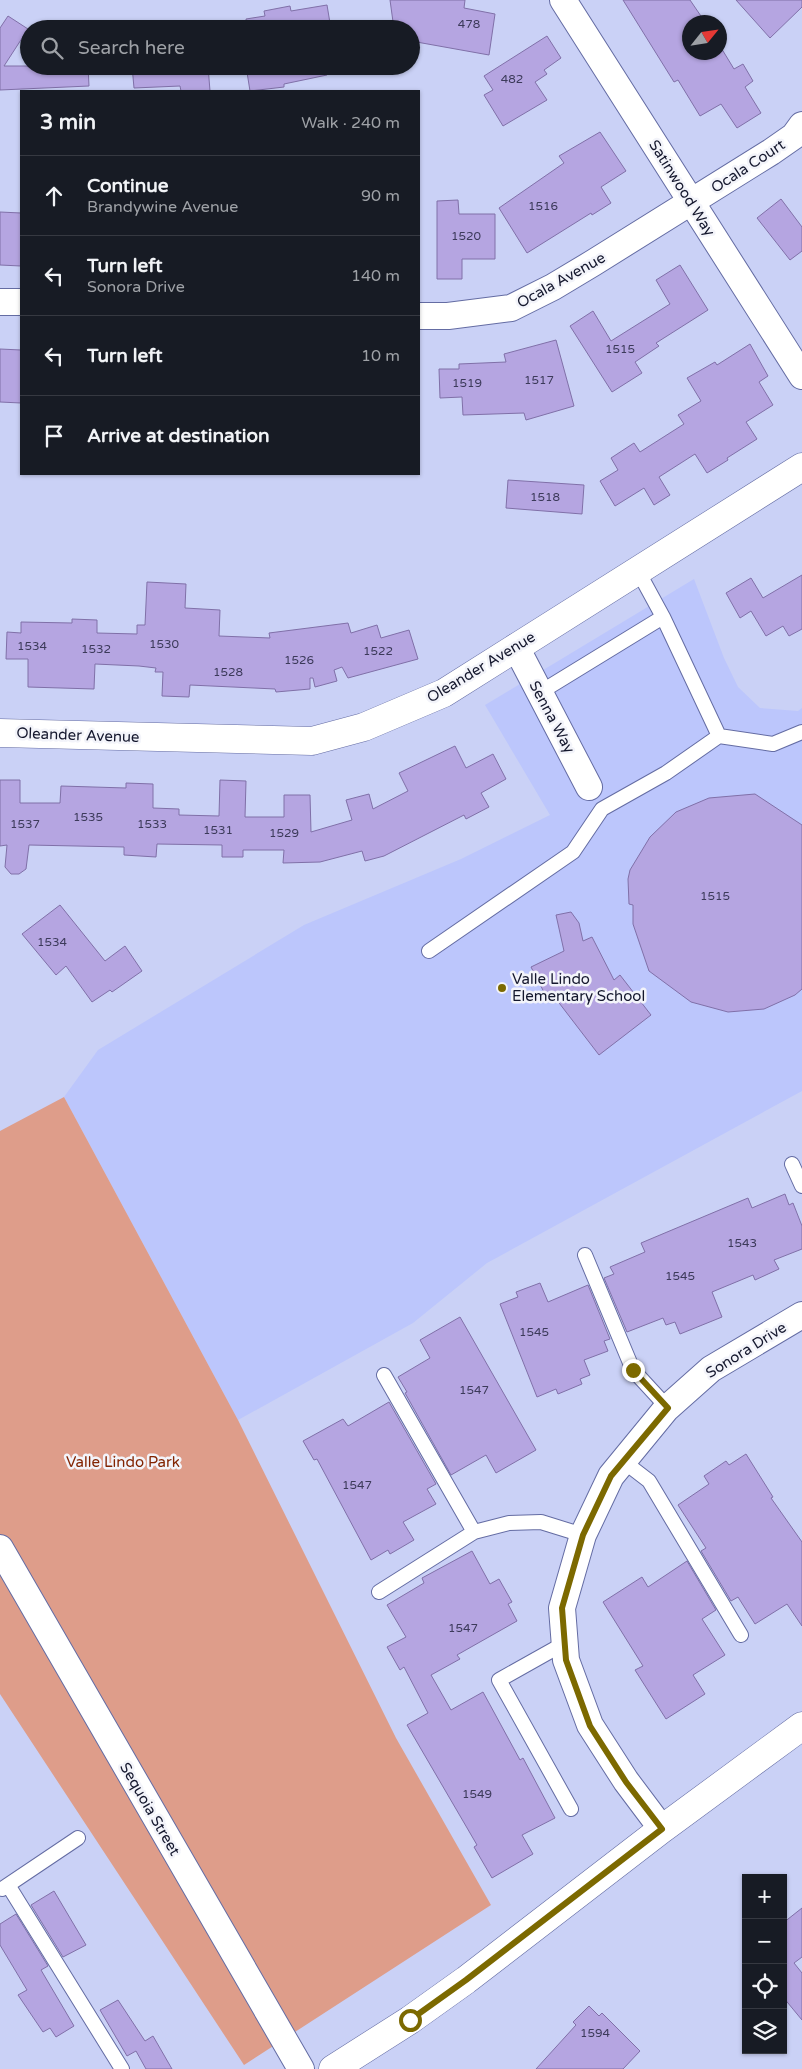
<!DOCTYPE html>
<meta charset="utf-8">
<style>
:root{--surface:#171b24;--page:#20242c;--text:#f1f3f6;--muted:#9ea1a6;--line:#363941}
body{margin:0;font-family:"Varela Round",sans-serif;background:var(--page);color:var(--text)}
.controls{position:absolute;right:15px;bottom:15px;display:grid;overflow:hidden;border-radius:0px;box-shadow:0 1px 4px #0004}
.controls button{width:45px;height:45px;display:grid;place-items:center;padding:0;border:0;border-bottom:1px solid var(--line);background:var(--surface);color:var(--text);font:25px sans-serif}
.compass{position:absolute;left:682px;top:15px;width:45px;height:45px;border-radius:50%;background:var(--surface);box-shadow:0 1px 4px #0004;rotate:60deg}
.stop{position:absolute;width:15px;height:15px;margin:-11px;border:4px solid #7c6900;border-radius:50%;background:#fff}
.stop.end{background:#7c6900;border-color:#fff;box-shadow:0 1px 5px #0008}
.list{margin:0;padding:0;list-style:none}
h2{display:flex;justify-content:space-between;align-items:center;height:65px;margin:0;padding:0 20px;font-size:21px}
h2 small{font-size:16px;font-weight:400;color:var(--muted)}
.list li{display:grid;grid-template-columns:32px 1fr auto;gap:15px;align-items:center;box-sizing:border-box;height:80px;padding:0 20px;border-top:1px solid var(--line)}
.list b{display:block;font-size:19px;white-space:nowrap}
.list p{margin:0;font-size:16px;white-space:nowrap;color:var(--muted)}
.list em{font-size:16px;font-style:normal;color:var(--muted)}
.icon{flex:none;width:28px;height:28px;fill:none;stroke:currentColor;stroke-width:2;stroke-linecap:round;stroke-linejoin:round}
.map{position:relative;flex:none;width:802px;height:2069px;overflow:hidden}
.search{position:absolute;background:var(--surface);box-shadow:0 1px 4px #0004;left:20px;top:20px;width:400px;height:55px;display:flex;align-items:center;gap:12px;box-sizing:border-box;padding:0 18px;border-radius:28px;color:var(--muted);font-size:19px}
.panel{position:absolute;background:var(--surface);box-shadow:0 1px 4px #0004;left:20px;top:90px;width:400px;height:385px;border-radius:0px}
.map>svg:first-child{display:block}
.built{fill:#bcc6fc}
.green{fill:#de9d8a}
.building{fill:#b5a5e1;stroke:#8070a8}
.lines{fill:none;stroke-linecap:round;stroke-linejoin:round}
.lane-casing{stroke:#646ca3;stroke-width:16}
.street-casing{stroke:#646ca3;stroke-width:28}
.secondary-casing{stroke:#646ca3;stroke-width:29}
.lane{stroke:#fff;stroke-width:14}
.street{stroke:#fff;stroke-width:26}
.secondary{stroke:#fff;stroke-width:28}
.route{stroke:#7c6900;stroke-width:6}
.poi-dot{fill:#7c6900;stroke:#f3f4fa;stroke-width:2}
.labels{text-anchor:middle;stroke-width:5;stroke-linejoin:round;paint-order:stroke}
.number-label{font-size:12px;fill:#3c3a5a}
.street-label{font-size:15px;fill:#14172d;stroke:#f3f4fa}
.poi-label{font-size:15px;fill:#14172d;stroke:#f3f4fa;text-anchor:start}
.park-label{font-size:15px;fill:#822402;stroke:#f3f4fa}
</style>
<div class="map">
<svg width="802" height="2069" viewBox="0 0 802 2069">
<rect width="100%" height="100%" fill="#cad1f6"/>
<path class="built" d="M694,579L724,658L738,687L760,708L798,711L802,708V1091L487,1263L413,1323L238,1420L64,1097L98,1050L304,925L461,859L550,815L485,705Z"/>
<path class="green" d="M64,1097L238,1420L396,1738L491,1905L244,2065L0,1694V1131Z"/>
<path class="building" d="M390,0H465L464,8L495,14L489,55L411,41V29H394Z
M623,0H690L705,22H690V52H720V46L734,69L743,64L753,81L745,87L761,113L737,128L721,104L700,116L678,80L674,82Z
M736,0H802V7L770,38Z
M327,5L331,29H247L246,19L265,16L264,11L290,6L291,11Z
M8,16L28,29L4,66H88L89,86L0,90V28Z
M547,36L561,58L544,70L547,74L535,82L547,100L503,126L484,95L493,90L484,76Z
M132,66H208L210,91H181L180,86L134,88Z
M246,66H326L327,75L284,84V87L250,91Z
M600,132L626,171L601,187L611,203L592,215L591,213L527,253L499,208L564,163L559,156Z
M781,199L802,227V251L790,260L757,218Z
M458,200L459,214H495V259H462V279H437V201Z
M0,212L21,213V266L0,265Z
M680,265L708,310L656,343L659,346L635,362L642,373L612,392L570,326L593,311L611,341L670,304L656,280Z
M556,340L574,406L526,420L524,413L463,415L462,397L440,398L439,369H459V364L506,362L504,354Z
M750,344L768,376L759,382L773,405L746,422L757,439L727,458L728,460L707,473L695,454L659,477L670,495L654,505L644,488L615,506L600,481L618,470L611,458L634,443L640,452L684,424L678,415L701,401L687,378L715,362L717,365Z
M0,349L21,350V403L0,402Z
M508,480L584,485L582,514L506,508Z
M802,575V629L789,636L783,626L766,636L751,611L740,618L726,593L751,578L763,598Z
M147,582L186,584L185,608L220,610L219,636L270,638L269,633L348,623L351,633L377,625L381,638L409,630L418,659L348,678L342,667L334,670L337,681L315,687L313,678H310V689L276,692L275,689L190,685L189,697L162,696L163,672H155L156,668L139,666L95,664L94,689L28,687V659H6L7,632L21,633V622L72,623V619L97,620V633L137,634V625H145Z
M455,746L466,768L493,754L506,779L481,793L489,807L466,819L464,815L384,856L365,861L362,851L320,862L283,863L284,850H243V857H222V845L157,844L156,857L124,855V847L29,845L26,869L19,874H11L5,867L7,845L0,846V780H20V803H60L61,786L126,788V783L153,784V808L179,809V815L219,816L220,780L246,781L245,817H284V795H310L311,832L352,820L346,800L369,794L373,809L408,791L399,773Z
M755,794L802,825V989L795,995L764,1009L728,1012L691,1002L649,971L633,924V905L629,904L628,879L630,870L650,837L676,812L709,798Z
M60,905L105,961L125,946L142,971L112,992L110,990L92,1002L66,966L56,975L22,934Z
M571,912L579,923L583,941L592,937L614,980L620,975L651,1015L599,1055L553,995L547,998L531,967L564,951L556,915Z
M785,1194L789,1205L793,1203L802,1226V1249L774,1260L779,1269L755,1280L753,1275L712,1292L722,1317L680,1334L675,1322L666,1325L663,1318L627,1332L604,1278L614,1274L610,1267L645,1252L641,1243L748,1198L752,1208Z
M540,1283L548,1302L588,1285L610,1339L604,1341L608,1351L584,1360L590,1375L580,1379L582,1384L558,1394L556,1389L537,1397L500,1304L518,1297L516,1292Z
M460,1317L536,1450L496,1473L486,1455L451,1475L405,1393L407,1392L398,1377L430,1358L420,1340Z
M389,1402L436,1484L427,1489L436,1504L403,1522L414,1540L390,1554L388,1550L371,1560L317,1459L314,1460L303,1441L343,1419L348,1426Z
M746,1454L773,1497L771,1498L802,1542V1626L787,1604L755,1624L738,1597L731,1601L701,1551L706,1548L678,1505L709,1484L704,1476L726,1461L729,1465Z
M472,1551L490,1584L499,1579L512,1602L508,1604L517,1621L457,1655L460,1659L431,1675L451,1710L483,1692L520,1760L523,1758L555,1818L522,1835L533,1854L492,1878L474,1847L477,1845L407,1725L428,1713L404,1667L400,1670L387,1647L406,1637L387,1605L424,1583L422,1578Z
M687,1561L716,1610L702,1619L725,1655L693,1675L705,1694L666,1719L635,1670L643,1666L603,1602L642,1577L648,1587Z
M54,1891L86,1945L63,1957L31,1905Z
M802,1908V1957L794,1963L802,1973V2020L783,1997V1923Z
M16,1914L48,1966L41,1970L74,2026L56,2037L50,2028L43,2032L18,1995L27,1990L0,1945V1924Z
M118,2000L145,2041L153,2036L172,2069H146L136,2051L127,2056L100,2010Z
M589,2006L599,2016L602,2013L640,2051L623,2069H536L576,2025L573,2022Z"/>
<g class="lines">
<defs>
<path id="lane" d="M539,693L663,617
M719,736L773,744L802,732
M429,951L573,852L602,809L666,773L719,736L663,617L638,571
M792,1164L802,1186
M585,1255L633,1370L668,1408
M384,1375L474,1532
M623,1461L649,1481L741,1635
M379,1592L474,1532L509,1523L541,1522L583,1535
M565,1643L499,1680L571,1809
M8,1885L122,2069
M2,1889L78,1838"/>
<path id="street" d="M563,0L802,376
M0,302H21
M419,316H448L511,308L553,287L593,263L771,152L794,136L802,125
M516,647L589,787
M0,1548L301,2069
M662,1829L626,1781L590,1725L566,1660L562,1608L583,1535L611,1476L666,1409L711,1369L802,1315"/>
<path id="secondary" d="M0,733L312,741L364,727L444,693L802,467
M333,2069L410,2020L466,1980L662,1829L802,1726"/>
</defs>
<use href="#lane" class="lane-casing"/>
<use href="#street" class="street-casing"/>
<use href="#secondary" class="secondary-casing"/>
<use href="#lane" class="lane"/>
<use href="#street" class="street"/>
<use href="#secondary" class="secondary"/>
</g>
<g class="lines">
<path class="route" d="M410,2020L466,1980L662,1829L626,1782L590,1726L566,1660L562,1608L583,1535L611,1476L668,1408L633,1370"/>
</g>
<circle class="poi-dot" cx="502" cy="988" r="5"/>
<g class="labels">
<g class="number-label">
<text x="469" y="28">478</text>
<text x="512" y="83">482</text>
<text x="543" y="210">1516</text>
<text x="466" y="240">1520</text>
<text x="620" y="353">1515</text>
<text x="539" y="384">1517</text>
<text x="467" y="387">1519</text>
<text x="545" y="501">1518</text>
<text x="164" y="648">1530</text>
<text x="32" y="650">1534</text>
<text x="96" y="653">1532</text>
<text x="378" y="655">1522</text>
<text x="299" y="664">1526</text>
<text x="228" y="676">1528</text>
<text x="88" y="821">1535</text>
<text x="25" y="828">1537</text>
<text x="152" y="828">1533</text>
<text x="218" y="834">1531</text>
<text x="284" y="837">1529</text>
<text x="715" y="900">1515</text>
<text x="52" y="946">1534</text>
<text x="742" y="1247">1543</text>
<text x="680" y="1280">1545</text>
<text x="534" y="1336">1545</text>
<text x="474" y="1394">1547</text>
<text x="357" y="1489">1547</text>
<text x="463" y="1632">1547</text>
<text x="477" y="1798">1549</text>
<text x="595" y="2037">1594</text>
</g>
<g class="street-label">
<text transform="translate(748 166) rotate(-33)" y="5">Ocala Court</text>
<text transform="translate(682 188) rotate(58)" y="5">Satinwood Way</text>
<text transform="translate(561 280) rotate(-29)" y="5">Ocala Avenue</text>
<text transform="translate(481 667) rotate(-31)" y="5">Oleander Avenue</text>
<text transform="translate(552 717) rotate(62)" y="5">Senna Way</text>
<text transform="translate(78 735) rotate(2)" y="5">Oleander Avenue</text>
<text transform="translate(746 1350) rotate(-32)" y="5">Sonora Drive</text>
<text transform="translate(150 1809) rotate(60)" y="5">Sequoia Street</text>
</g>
<g class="poi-label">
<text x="512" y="984">Valle Lindo<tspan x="512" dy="17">Elementary School</tspan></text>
</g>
<g class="park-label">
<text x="123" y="1467">Valle Lindo Park</text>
</g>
</g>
</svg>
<div class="controls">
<button>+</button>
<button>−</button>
<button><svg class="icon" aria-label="locate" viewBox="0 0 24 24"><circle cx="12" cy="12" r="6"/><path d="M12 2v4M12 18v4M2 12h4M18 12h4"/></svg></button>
<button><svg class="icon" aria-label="layers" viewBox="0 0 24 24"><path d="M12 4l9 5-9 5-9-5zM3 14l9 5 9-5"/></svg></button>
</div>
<svg class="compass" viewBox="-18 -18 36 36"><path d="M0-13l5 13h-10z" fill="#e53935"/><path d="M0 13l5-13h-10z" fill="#9ea1a6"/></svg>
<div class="stop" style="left:410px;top:2020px"></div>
<div class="stop end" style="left:633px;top:1370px"></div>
<div class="search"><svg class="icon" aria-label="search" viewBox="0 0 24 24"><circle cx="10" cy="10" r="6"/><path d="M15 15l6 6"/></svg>Search here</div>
<section class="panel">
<h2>3 min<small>Walk · 240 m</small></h2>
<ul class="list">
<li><svg class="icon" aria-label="ahead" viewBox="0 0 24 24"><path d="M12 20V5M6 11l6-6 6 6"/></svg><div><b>Continue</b><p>Brandywine Avenue</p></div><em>90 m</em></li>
<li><svg class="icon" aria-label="left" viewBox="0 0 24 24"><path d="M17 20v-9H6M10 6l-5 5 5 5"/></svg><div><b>Turn left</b><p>Sonora Drive</p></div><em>140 m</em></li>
<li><svg class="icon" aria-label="left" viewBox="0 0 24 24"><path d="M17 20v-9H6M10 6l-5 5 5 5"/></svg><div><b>Turn left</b></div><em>10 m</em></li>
<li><svg class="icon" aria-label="arrive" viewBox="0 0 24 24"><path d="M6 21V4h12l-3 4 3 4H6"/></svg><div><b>Arrive at destination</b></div></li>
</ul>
</section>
</div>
